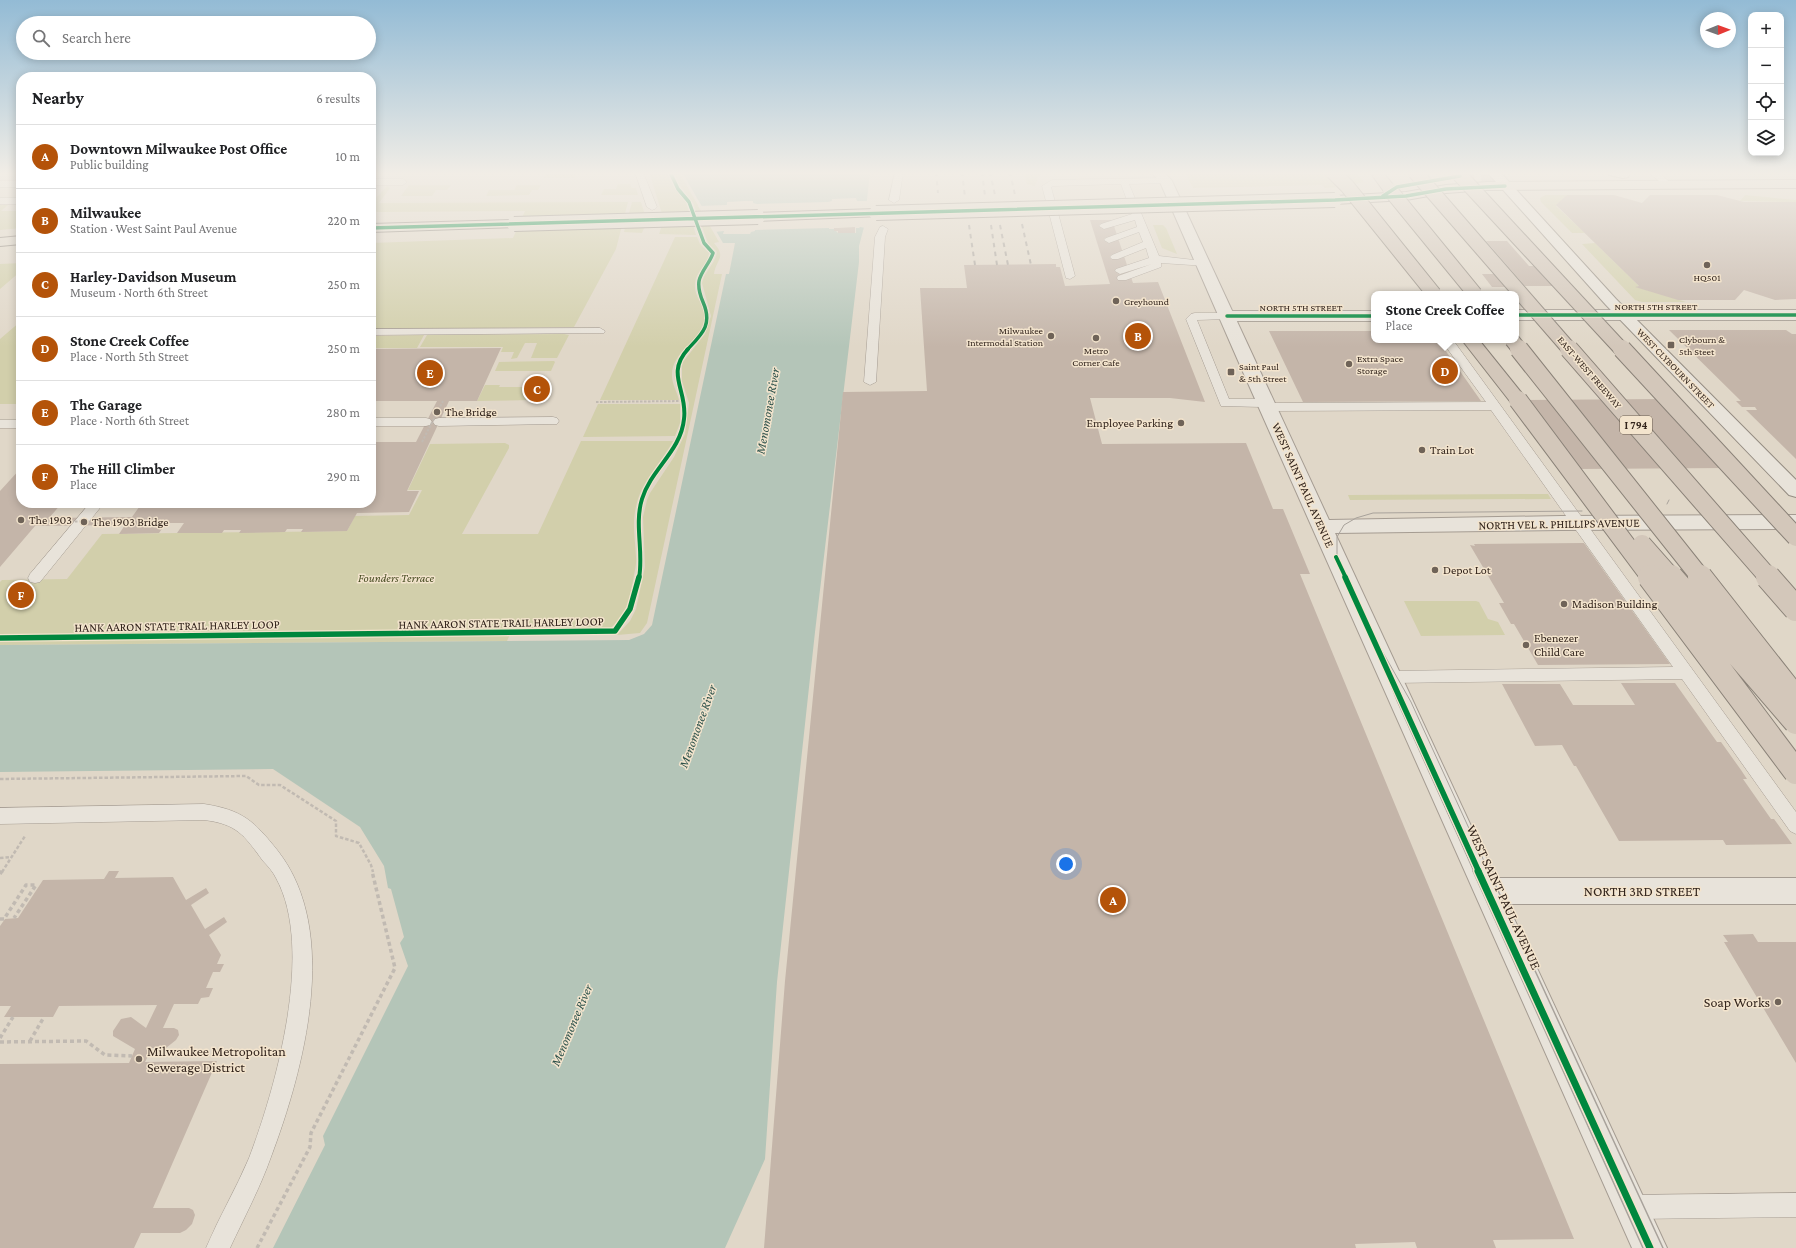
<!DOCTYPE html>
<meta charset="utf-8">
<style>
:root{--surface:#fff;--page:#f2f2f2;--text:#202124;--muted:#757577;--line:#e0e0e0;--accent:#b45309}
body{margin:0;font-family:"Crimson Pro",serif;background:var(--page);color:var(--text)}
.controls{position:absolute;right:12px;top:12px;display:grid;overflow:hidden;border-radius:8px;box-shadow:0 2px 10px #0003}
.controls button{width:36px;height:36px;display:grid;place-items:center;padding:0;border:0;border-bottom:1px solid var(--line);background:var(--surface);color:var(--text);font:20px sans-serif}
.compass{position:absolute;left:1700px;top:12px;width:36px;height:36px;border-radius:50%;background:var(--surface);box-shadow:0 2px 10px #0003;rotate:89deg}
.you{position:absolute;left:1066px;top:864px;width:14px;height:14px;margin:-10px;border:3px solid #fff;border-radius:50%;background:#1a73e8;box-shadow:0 0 0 6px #1a73e833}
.badge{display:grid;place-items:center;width:26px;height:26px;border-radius:50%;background:var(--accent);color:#fff;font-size:13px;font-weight:700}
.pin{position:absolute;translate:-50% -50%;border:2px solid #fff;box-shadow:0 1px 4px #0006}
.popup{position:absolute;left:1371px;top:291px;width:148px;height:52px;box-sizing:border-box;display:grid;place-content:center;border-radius:8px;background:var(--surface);filter:drop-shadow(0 1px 3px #0005);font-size:13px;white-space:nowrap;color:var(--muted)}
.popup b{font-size:15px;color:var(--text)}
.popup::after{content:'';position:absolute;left:50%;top:100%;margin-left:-8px;border:8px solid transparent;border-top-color:var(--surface)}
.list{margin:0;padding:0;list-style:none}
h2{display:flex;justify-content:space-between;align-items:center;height:52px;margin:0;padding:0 16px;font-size:17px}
h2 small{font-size:13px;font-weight:400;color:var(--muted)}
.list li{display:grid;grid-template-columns:26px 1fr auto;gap:12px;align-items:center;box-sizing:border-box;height:64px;padding:0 16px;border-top:1px solid var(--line)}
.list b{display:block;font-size:15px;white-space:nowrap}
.list p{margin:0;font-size:13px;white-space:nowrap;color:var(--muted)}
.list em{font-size:13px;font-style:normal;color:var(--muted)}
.icon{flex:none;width:22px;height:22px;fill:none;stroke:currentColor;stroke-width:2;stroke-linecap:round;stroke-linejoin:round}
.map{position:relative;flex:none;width:1796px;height:1248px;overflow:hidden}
.search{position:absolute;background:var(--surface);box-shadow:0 2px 10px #0003;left:16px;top:16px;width:360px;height:44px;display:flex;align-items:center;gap:10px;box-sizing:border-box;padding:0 14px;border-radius:22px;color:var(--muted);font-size:15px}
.panel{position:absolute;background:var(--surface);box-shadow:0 2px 10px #0003;left:16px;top:72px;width:360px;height:436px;border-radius:16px}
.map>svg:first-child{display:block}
.green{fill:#d2cfab}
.water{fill:#b4c5b8}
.pier{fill:#e0d7c8}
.building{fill:#c4b5a9}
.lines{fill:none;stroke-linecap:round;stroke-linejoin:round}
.primary-tunnel{stroke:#bdb3a6;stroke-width:14;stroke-dasharray:14 7;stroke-linecap:butt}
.service-casing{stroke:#a59c92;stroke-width:1}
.minor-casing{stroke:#a59c92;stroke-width:2}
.tertiary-casing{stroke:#a59c92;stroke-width:2}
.secondary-casing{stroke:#948c82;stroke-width:2}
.primary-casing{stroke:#8a8278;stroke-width:2}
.motorway-casing{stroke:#8a8278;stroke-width:2}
.path-far2{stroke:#c1bab2;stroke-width:2;stroke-dasharray:2.5 1.5;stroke-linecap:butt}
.path-far1{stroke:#c1bab2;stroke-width:2.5;stroke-dasharray:3.5 2;stroke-linecap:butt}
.path{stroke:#c1bab2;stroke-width:3.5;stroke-dasharray:4 3;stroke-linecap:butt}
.service{fill:#e8e3da;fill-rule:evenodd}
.minor{fill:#e8e3da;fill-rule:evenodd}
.tertiary{fill:#e8e3da;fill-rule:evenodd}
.secondary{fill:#e8e3da;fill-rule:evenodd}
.primary{fill:#e0d8cb;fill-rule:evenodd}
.motorway{fill:#d3c7ba;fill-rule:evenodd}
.tram-far1{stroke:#a8a29b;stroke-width:1}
.tram{stroke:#a8a29b;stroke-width:1.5}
.rail{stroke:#a8a29b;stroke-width:2;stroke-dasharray:4.5 4.5;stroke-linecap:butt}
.primary-bridge-casing{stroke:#8a8278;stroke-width:16;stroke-linecap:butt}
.motorway-bridge-far2-casing{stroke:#8a8278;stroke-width:16;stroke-linecap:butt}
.motorway-bridge-far1-casing{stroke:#8a8278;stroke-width:20;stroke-linecap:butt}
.motorway-bridge-casing{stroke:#8a8278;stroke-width:26;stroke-linecap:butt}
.path-bridge{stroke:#c1bab2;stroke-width:2;stroke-dasharray:2.5 1.5;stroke-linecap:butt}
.primary-bridge{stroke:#e0d8cb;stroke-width:14}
.motorway-bridge-far2{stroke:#d3c7ba;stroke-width:14}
.motorway-bridge-far1{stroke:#d3c7ba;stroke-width:18}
.motorway-bridge{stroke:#d3c7ba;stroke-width:24}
.cycleway-far3-casing{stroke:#f3e4cd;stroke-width:5}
.cycleway-far2-casing{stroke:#f3e4cd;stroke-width:6}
.cycleway-far1-casing{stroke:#f3e4cd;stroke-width:8}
.cycleway-casing{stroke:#f3e4cd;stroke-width:10}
.cycleway-far3{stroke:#00873e;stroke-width:3.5}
.cycleway-far2{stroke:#00873e;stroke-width:4}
.cycleway-far1{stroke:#00873e;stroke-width:5.5}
.cycleway{stroke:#00873e;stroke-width:7}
.poi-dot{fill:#6f6358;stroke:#f3e4cd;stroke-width:1.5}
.labels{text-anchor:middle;stroke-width:3;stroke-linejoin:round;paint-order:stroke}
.far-poi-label{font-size:10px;fill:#32241c;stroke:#f3e4cd;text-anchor:start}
.far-street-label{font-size:10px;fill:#32241c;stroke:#f3e4cd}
.shield{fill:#f3e4cd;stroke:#6c5e51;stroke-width:1}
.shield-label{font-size:11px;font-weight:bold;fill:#32241c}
.poi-label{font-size:12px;fill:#32241c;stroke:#f3e4cd;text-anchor:start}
.street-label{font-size:12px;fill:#32241c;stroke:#f3e4cd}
.park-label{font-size:12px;font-style:italic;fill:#484d23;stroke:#f3e4cd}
.water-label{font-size:13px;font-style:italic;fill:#2c514a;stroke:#f3e4cd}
.near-street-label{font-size:14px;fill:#32241c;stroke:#f3e4cd}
.near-poi-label{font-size:14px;fill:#32241c;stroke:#f3e4cd;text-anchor:end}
</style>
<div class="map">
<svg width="1796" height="1248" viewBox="0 0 1796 1248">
<rect width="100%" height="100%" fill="#e0d7c8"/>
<path class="green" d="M564,172H588H577L575,178H544L547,173Z
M649,172H667L673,186L686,202L696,235L659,234L664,220Z
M674,172H679L719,242L714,243C727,258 716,259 714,274H722L647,623L640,633L617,635L630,621L636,609L645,567L643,517L647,500L650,493L674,457L685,434L689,403L682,381V366L683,362L705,334L711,316L702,283C704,272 715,264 717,252L708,243L693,203L680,186Z
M1024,172H1045L1038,177L1035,186L1027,184Z
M1185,172H1355L1364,182L1342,187L1325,188L1322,185L1193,188Z
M618,184H630L632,188H636L638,195H601L604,189H616Z
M409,185H451L447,190H436L432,196H401Z
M517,185H541L538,190H532L529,195L486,196L489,190H514Z
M387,186L390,188L379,203L628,202L616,249L574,327L371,329V243L513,238L525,211L377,212L371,208V203Z
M1545,195H1567L1556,206L1585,233H1572L1541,202L1540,198Z
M1745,195L1796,200V202L1740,201Z
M632,202H641L647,221L642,233L624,232Z
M0,205H8L1,211H21V228L0,230Z
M1153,225H1163L1166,228L1177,254L1162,248Z
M675,237H697L700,244L709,253C708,265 696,271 695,283C693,297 707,306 704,321C699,343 671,352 672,376C672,384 677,392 679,400H600Z
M1595,243L1639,286L1637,287L1686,302H1642L1635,300L1582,244Z
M21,263V271L0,289V264Z
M21,321V404H0V339Z
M424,335L417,348H371V336Z
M427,335L564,334L569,335L557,358H531L537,343H525L517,358L511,359L514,352H501L503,347H420Z
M554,361L555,362L551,371H495L499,362Z
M485,385H500L499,387H542L536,398L532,400L477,401Z
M598,404H680V423L675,436L583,437Z
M581,441H673C663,460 644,479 638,499C631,521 635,535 636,557C637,565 634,573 633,581C629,600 626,618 609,629L512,630L507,641L0,645V582L2,580L67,579L102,534L347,531L355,516L409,515L422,490H408L430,444L505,443L509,445V448L462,534H538Z
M1548,494L1551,499L1350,500L1348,495Z
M1404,601H1476L1479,602L1488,619L1498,622L1505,635L1421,636Z"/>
<path class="water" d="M682,172H870L864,227L859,246V262L815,632L777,982L765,1159L725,1248H273L325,1145L323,1136L408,966L400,943L404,937L391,889L388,888L384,866L360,827L273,769L0,772V645L629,640L644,634L652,625L726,274H729L735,243H723Z"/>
<path class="pier" d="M856,198L857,201H868L866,228L860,227L859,228H856V233H838L834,229H829V228L755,230V231L751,232L750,234H723L724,231L714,232L698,206L727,205V202L745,201H753V203L757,204L828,202L832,201V199Z"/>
<path class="building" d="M1567,195H1614L1642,203L1650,195H1717L1744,202H1796V299L1775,300L1744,290L1735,300H1678L1635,287L1639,286L1556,205Z
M1090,220H1112L1133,283L1158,282L1205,402L1170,398H1090L1102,444L1246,443L1273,509H1283L1310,574H1300L1574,1239L1493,1240L1496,1248H1417L1415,1242L1355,1244L1356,1248H764L785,981L843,392L927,391L920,288H967L964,265L1056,264V267H1060L1065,286L1110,284Z
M855,227V233H838V231H834V228H838Z
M1486,241H1507L1529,266H1549L1568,286H1525Z
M1482,274H1507L1518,287H1492Z
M1669,330H1786L1792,334H1796V459L1746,410H1757L1755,407H1742L1736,401H1741Z
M1269,331H1374V340H1438L1481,401L1303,402Z
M501,348L477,401H449L407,491H419L409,512L357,513L347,531L301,532L303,529H287L285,532L239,533L241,530H224L222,533H177L184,523H166L159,533L119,534L125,525L35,526L0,567V491L21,468V503H62L49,518L132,517L142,503H371V442H416L437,401H371V349Z
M1664,399L1727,468L1576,469L1524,400Z
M1584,543L1670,664L1538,665L1514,624H1511L1499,603H1504L1470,545L1475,546L1474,544Z
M1621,683H1675L1717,742H1721L1741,770L1747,779H1743L1771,819H1774L1792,844L1726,845L1723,840L1619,841L1576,766H1574L1562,745L1535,746L1502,684H1560L1573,705H1635Z
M109,871H119L115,878L173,877L186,900L206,888L209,893L191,905L205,929L224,917L227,922L209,935L221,955L217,964H224L220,972H213L206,988H213L209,997L201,998L198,1004H174L163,1028H174L178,1030L179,1035L176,1040L166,1048H152L145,1062L217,1061L153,1208H189L193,1210L195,1215L192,1224L186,1230L180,1233H141L134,1248H0V1064L129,1063L135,1049L113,1036V1031L121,1019L131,1017L146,1028L157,1005L59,1006L53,1017H4L11,1006H0V926L5,919L18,918L43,880L104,879Z
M1753,934L1758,942H1796V1063L1724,942H1728L1723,935Z"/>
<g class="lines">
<path class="primary-tunnel" d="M1460,176L1495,174"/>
<defs>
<path id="service" d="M635,172H643L657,207L655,209L652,210L647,207Z
M895,172H903L899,200L894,203L889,200Z
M1648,172H1658L1672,184L1668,187L1665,186Z
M1166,178L1170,181L1169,183L1129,184L1159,256L1203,261L1207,262L1208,264L1207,266L1161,263V267L1126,280H1118L1117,278L1118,276L1152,264L1120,274L1115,271L1116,269L1149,258L1146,248L1118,259H1112L1110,257L1112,255L1143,242L1139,232L1109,243L1104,240L1106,238L1137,227L1135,220L1104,229L1099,226L1101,224L1132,214L1121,184L1054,186L1051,187L1075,276L1070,279L1066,278L1042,186L1052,180Z
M371,179H403L407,182L403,185H371Z
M0,181H21V187H0Z
M0,198H21V204H0Z
M883,226L888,229L885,237L876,382L870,385L864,382L875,237L880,227Z
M1195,313H1227L1232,316L1227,319L1197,320L1229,399H1265L1269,400L1271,403L1486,402L1441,340H1453L1796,812V834L1790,831L1682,679L1391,683L1385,681L1383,677L1385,673L1391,671L1673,667L1491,410L1268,411L1264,410L1262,407L1221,406L1186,319L1191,314Z
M600,328L605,331L604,333L371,335V329Z
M553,417L557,418L559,421L557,424L439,426L435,425L433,422L435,419L439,418Z
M371,418H426L430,419L432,422L430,425L426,426H371Z
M0,420H21V428H0Z
M90,503H104L40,582L35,583L30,582L28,578L30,574Z
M204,804C243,810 254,821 278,851C341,932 304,1069 271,1157C260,1188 244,1218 230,1248H206C219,1217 236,1189 249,1158C276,1087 315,949 276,878C273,872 268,866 263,861C244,835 237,824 204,820L0,824V808Z
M1796,1193V1217L1632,1219L1624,1215L1620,1207L1624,1199L1632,1195Z"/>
<path id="minor" d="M1516,310H1796V320H1516Z
M1227,311H1374V321H1227L1221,319L1219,316L1221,313Z
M1489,878H1796V904H1489L1479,900L1475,891L1479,882Z"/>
<path id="tertiary" d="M1151,172H1164L1172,181L1329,520L1562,516L1796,515V529L1562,530L1335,533L1667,1248H1632L1243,372L1160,182Z"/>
<path id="secondary" d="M1487,172H1500L1616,299L1796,480V497L1789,495L1606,305Z
M1608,172H1628L1629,174L1628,177L1623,178L1609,175Z"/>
<path id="primary" d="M1796,180V188L1487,190L1446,193L1406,200L1335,204L1330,203L1328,200L1330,197L1335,196L1406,192L1446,185L1487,182Z
M876,209L881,210L883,213L881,216L758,221L753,220L751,217L753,214L758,213Z
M514,220L519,221L521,224L519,227L371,232V224Z
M21,236V244L0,246V238Z"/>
<path id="motorway" d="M1370,172H1383L1397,190L1395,193H1385Z
M1462,340H1479L1524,396L1527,400L1524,404L1518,405L1512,404Z"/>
</defs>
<use href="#service" class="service-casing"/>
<use href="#minor" class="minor-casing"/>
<use href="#tertiary" class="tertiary-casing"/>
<use href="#secondary" class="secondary-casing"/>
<use href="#primary" class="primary-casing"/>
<use href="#motorway" class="motorway-casing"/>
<path class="path-far2" d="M596,402L684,401"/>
<path class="path-far1" d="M0,779L246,776L259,785H280L336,821V836L359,843L371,865L373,872
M0,858L11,857
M2,872L25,836"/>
<path class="path" d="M0,874L2,871
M0,919H4L26,885H36L14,918
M0,1038L13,1017
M30,1041L44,1017
M0,1042L86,1041L105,1055L132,1056
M257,1248L310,1147L311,1133L395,968L372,871"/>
<use href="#service" class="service"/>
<use href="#minor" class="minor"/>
<use href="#tertiary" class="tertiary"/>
<use href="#secondary" class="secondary"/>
<use href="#primary" class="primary"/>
<use href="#motorway" class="motorway"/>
<path class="tram-far1" d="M1667,504L1669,500
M1379,656L1397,701L1474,872
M1489,872L1411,702L1372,633L1337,555V537L1344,525L1356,518L1373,513L1582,511"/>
<path class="tram" d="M1473,871L1643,1248
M1489,871L1663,1248"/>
<path class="rail" d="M936,172L938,193
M962,172L965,197
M982,172L985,196
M990,172L995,195
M1010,172L1015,195
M1022,224L1031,265
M969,225L975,265
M991,225L997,265
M1000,225L1008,265"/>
<defs>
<path id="primary-bridge" d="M876,213L1335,200
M514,224L758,217"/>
<path id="motorway-bridge-far2" d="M1333,172L1347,186L1434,294
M1415,172L1570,350
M1457,172L1622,350
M1390,190L1475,294
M1512,340L1520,350"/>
<path id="motorway-bridge-far1" d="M1519,349L1701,578
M1569,349L1769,578
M1622,349L1796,537
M1518,400L1651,578
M1642,544L1672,578"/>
<path id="motorway-bridge" d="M1650,577L1796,772
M1671,577L1796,722
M1700,577L1796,699
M1768,577L1796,609"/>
</defs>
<use href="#primary-bridge" class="primary-bridge-casing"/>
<use href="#motorway-bridge-far2" class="motorway-bridge-far2-casing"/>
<use href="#motorway-bridge-far1" class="motorway-bridge-far1-casing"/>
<use href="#motorway-bridge" class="motorway-bridge-casing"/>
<path class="path-bridge" d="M422,442L443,401
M39,522L128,521"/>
<use href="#primary-bridge" class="primary-bridge"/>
<use href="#motorway-bridge-far2" class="motorway-bridge-far2"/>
<use href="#motorway-bridge-far1" class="motorway-bridge-far1"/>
<use href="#motorway-bridge" class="motorway-bridge"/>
<defs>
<path id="cycleway-far3" d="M670,172L678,189L689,202L704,243L713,253C710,263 701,271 699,281C698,288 700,295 703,302C713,325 702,334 687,350
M1383,196L1397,187L1460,176
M371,228L1335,200L1406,196L1446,189L1505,186
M1516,315H1796
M1227,316H1374"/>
<path id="cycleway-far2" d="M1336,557L1346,578
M639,578C644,552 634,525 642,499C651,469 681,451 684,419C688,391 665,374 688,349"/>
<path id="cycleway-far1" d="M1345,577L1479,872
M0,638L615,631L630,609L639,577"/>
<path id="cycleway" d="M1478,871L1650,1248"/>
</defs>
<use href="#cycleway-far3" class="cycleway-far3-casing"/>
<use href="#cycleway-far2" class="cycleway-far2-casing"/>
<use href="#cycleway-far1" class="cycleway-far1-casing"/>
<use href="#cycleway" class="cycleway-casing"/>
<use href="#cycleway-far3" class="cycleway-far3"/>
<use href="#cycleway-far2" class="cycleway-far2"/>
<use href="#cycleway-far1" class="cycleway-far1"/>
<use href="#cycleway" class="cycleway"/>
</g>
<linearGradient id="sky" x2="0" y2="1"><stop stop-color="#93bbd5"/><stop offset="0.5" stop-color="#f1ede6"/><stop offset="1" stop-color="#f1ede6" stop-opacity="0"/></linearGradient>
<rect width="1796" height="347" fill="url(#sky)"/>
<g class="poi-dot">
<circle cx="1707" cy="265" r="4"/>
<circle cx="1116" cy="301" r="4"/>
<circle cx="1051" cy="336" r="4"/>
<circle cx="1096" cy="338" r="4"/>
<rect x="1667" y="341" width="8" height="8" rx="2"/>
<circle cx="1349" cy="364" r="4"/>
<rect x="1227" y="368" width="8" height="8" rx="2"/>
<circle cx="437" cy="412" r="4"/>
<circle cx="1181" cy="423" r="4"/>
<circle cx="1422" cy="450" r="4"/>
<circle cx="21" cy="520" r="4"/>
<circle cx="84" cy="522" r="4"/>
<circle cx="1435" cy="570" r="4"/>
<circle cx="1564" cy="604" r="4"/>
<circle cx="1526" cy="645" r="4"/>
<circle cx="1778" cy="1002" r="4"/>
<circle cx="139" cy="1059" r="4"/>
</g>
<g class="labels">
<g class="far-poi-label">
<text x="1707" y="281" text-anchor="middle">HQ501</text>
<text x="1124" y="305">Greyhound</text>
<text x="1043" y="334" text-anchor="end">Milwaukee<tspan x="1043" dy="12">Intermodal Station</tspan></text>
<text x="1679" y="343">Clybourn &amp;<tspan x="1679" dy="12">5th Steet</tspan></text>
<text x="1096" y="354" text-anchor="middle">Metro<tspan x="1096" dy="12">Corner Cafe</tspan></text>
<text x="1357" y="362">Extra Space<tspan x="1357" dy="12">Storage</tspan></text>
<text x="1239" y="370">Saint Paul<tspan x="1239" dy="12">&amp; 5th Street</tspan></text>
</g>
<g class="far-street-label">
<text x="1656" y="310">NORTH 5TH STREET</text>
<text x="1301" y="311">NORTH 5TH STREET</text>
<text transform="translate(1676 368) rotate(46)" y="4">WEST CLYBOURN STREET</text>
<text transform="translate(1590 372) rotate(49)" y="4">EAST-WEST FREEWAY</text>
</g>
<rect class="shield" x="1620" y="416" width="32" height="18" rx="3"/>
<g class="shield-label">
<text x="1636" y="429">I 794</text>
</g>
<g class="poi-label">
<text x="445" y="416">The Bridge</text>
<text x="1173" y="427" text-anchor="end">Employee Parking</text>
<text x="1430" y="454">Train Lot</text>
<text x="29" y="524">The 1903</text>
<text x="92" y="526">The 1903 Bridge</text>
<text x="1443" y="574">Depot Lot</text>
<text x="1572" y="608">Madison Building</text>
<text x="1534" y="642">Ebenezer<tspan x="1534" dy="14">Child Care</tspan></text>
</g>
<g class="street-label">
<text transform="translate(1303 485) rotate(66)" y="4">WEST SAINT PAUL AVENUE</text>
<text transform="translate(1559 524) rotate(-1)" y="4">NORTH VEL R. PHILLIPS AVENUE</text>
<text transform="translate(501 623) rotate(-1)" y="4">HANK AARON STATE TRAIL HARLEY LOOP</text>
<text transform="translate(177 626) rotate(-1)" y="4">HANK AARON STATE TRAIL HARLEY LOOP</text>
</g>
<g class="park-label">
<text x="396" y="582">Founders Terrace</text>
</g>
<g class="water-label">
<text transform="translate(767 411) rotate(-80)" y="5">Menomonee River</text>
<text transform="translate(697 726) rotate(-70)" y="5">Menomonee River</text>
<text transform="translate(571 1025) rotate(-67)" y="5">Menomonee River</text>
</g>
<g class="near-street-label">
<text x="1642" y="896">NORTH 3RD STREET</text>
<text transform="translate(1504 897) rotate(65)" y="5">WEST SAINT PAUL AVENUE</text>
</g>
<g class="near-poi-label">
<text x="1770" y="1007">Soap Works</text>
<text x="147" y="1056" text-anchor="start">Milwaukee Metropolitan<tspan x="147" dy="16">Sewerage District</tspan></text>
</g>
</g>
</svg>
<div class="controls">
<button>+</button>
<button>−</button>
<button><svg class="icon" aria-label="locate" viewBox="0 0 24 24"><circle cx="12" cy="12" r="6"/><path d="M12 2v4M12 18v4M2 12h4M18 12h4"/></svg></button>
<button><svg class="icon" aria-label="layers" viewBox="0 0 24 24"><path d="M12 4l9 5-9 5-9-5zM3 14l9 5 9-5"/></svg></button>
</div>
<svg class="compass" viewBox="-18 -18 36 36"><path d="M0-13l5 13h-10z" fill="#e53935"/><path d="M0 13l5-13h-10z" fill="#757577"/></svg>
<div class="you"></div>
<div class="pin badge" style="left:1113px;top:900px">A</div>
<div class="pin badge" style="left:1138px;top:336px">B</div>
<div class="pin badge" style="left:537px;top:389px">C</div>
<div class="pin badge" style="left:1445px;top:371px">D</div>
<div class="popup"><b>Stone Creek Coffee</b>Place</div>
<div class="pin badge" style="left:430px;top:373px">E</div>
<div class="pin badge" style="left:21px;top:595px">F</div>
<div class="search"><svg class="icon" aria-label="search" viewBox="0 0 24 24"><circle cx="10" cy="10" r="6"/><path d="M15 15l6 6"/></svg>Search here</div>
<section class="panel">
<h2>Nearby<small>6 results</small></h2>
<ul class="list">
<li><span class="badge">A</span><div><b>Downtown Milwaukee Post Office</b><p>Public building</p></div><em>10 m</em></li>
<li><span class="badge">B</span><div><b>Milwaukee</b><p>Station · West Saint Paul Avenue</p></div><em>220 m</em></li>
<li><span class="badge">C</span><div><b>Harley-Davidson Museum</b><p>Museum · North 6th Street</p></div><em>250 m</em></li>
<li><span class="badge">D</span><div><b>Stone Creek Coffee</b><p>Place · North 5th Street</p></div><em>250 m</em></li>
<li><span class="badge">E</span><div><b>The Garage</b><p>Place · North 6th Street</p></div><em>280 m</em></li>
<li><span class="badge">F</span><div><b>The Hill Climber</b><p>Place</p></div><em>290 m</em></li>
</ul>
</section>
</div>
